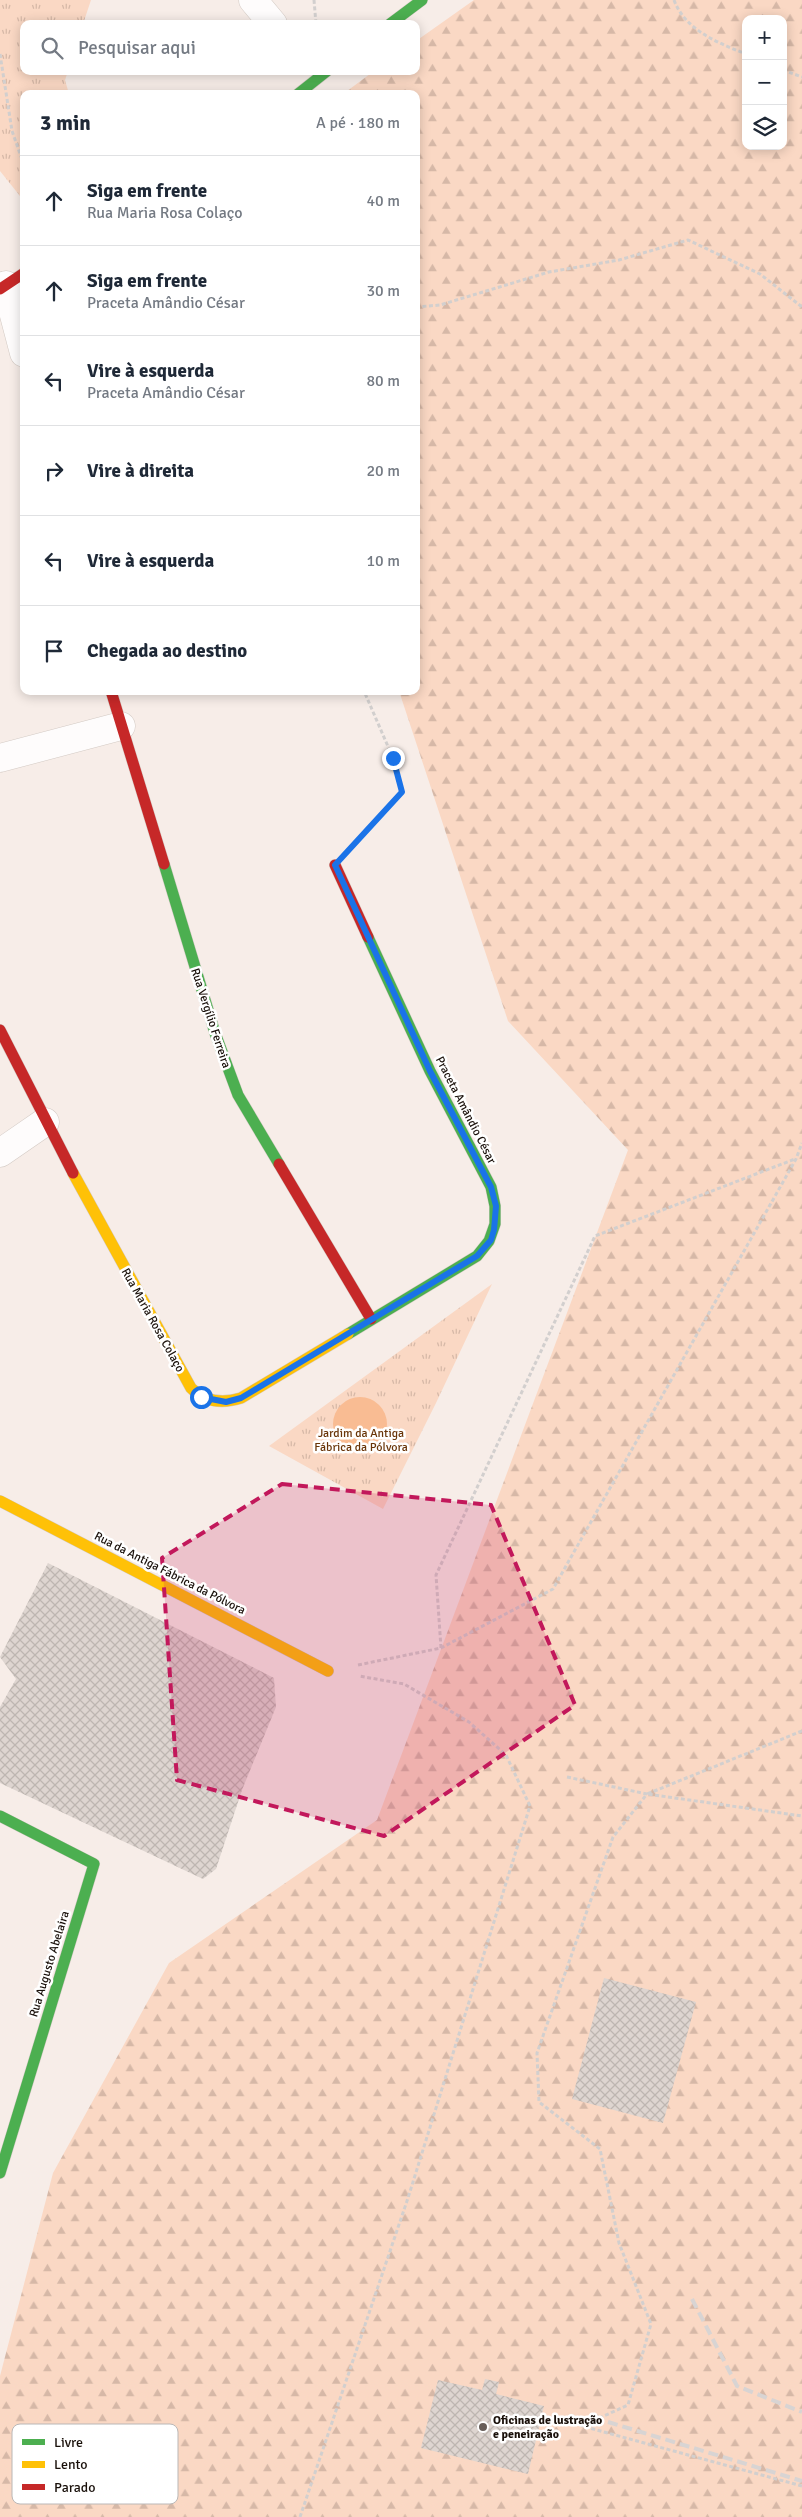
<!DOCTYPE html>
<html lang="pt">
<meta charset="utf-8">
<style>
:root{--surface:#fff;--page:#f2f2f3;--text:#1f2937;--muted:#747a83;--line:#e0e1e3}
body{margin:0;font-family:Signika,sans-serif;background:var(--page);color:var(--text)}
.controls{position:absolute;right:15px;top:15px;display:grid;overflow:hidden;border-radius:10px;box-shadow:0 2px 12px #0003}
.controls button{width:45px;height:45px;display:grid;place-items:center;padding:0;border:0;border-bottom:1px solid var(--line);background:var(--surface);color:var(--text);font:25px sans-serif}
.stop{position:absolute;width:15px;height:15px;margin:-11px;border:4px solid #1a73e8;border-radius:50%;background:#fff}
.stop.end{background:#1a73e8;border-color:#fff;box-shadow:0 1px 5px #0008}
.list{margin:0;padding:0;list-style:none}
h2{display:flex;justify-content:space-between;align-items:center;height:65px;margin:0;padding:0 20px;font-size:21px}
h2 small{font-size:16px;font-weight:400;color:var(--muted)}
.list li{display:grid;grid-template-columns:32px 1fr auto;gap:15px;align-items:center;box-sizing:border-box;height:90px;padding:0 20px;border-top:1px solid var(--line)}
.list b{display:block;font-size:19px;white-space:nowrap}
.list p{margin:0;font-size:16px;white-space:nowrap;color:var(--muted)}
.list em{font-size:16px;font-style:normal;color:var(--muted)}
.icon{flex:none;width:28px;height:28px;fill:none;stroke:currentColor;stroke-width:2;stroke-linecap:round;stroke-linejoin:round}
.map{position:relative;flex:none;width:802px;height:2517px;overflow:hidden}
.search{position:absolute;background:var(--surface);box-shadow:0 2px 12px #0003;left:20px;top:20px;width:400px;height:55px;display:flex;align-items:center;gap:12px;box-sizing:border-box;padding:0 18px;border-radius:10px;color:var(--muted);font-size:19px}
.panel{position:absolute;background:var(--surface);box-shadow:0 2px 12px #0003;left:20px;top:90px;width:400px;height:605px;border-radius:10px}
.map>svg:first-child{display:block}
.grass{fill:url(#grass-tufts)}
.forest{fill:url(#forest-firs);fill-rule:evenodd}
.water{fill:#f9bc93}
.building{fill:url(#building-cross-hatch)}
.lines{fill:none;stroke-linecap:round;stroke-linejoin:round}
.street-casing{stroke:#d3cac4;stroke-width:29}
.fast-casing{stroke:#d3cac4;stroke-width:12}
.slow-casing{stroke:#d3cac4;stroke-width:12}
.jam-casing{stroke:#d3cac4;stroke-width:12}
.path{stroke:#d2cfce;stroke-width:3;stroke-dasharray:4 2.5;stroke-linecap:butt}
.street{stroke:#fefcfc;stroke-width:28}
.fast{stroke:#4caf50;stroke-width:11}
.slow{stroke:#ffc107;stroke-width:11}
.jam{stroke:#c62828;stroke-width:11}
.rail{stroke:#d8d4d3;stroke-width:4;stroke-dasharray:10 5;stroke-linecap:butt}
.route{stroke:#1a73e8;stroke-width:6}
.marked{fill:#c2185b;fill-opacity:0.2;stroke:#c2185b;stroke-width:4;stroke-dasharray:10 6;stroke-linejoin:round}
.poi-dot{fill:#675d58;stroke:#fff;stroke-width:2}
.labels{text-anchor:middle;stroke-width:5;stroke-linejoin:round;paint-order:stroke}
.street-label{font-size:12px;fill:#19100a;stroke:#fff}
.park-label{font-size:12px;fill:#693509;stroke:#fff}
.poi-label{font-size:12px;font-weight:bold;fill:#19100a;stroke:#fff;text-anchor:start}
.key{fill:#fff;stroke:#bab7b6;stroke-width:1}
.key-label{font-size:14px;fill:#19100a}
</style>
<div class="map">
<svg width="802" height="2517" viewBox="0 0 802 2517">
<defs>
<pattern id="grass-tufts" width="24" height="20" patternUnits="userSpaceOnUse" patternTransform="scale(1.25)"><rect width="24" height="20" fill="#fad8c4"/><path d="M3 7l-1-3M5 7V3M7 7l1-3M15 17l-1-3M17 17v-4M19 17l1-3" fill="none" stroke="#d6b8a7"/></pattern>
<pattern id="forest-firs" width="22" height="20" patternUnits="userSpaceOnUse" patternTransform="scale(1.25)"><rect width="22" height="20" fill="#fad8c4"/><path d="M5 1l3.5 6h-7zM16 11l3.5 6h-7z" fill="#d6b8a7"/></pattern>
<pattern id="building-cross-hatch" width="8" height="8" patternUnits="userSpaceOnUse" patternTransform="scale(1.25)"><rect width="8" height="8" fill="#ded5d0"/><path d="M0 0l8 8M0 8l8-8" fill="none" stroke="#beb6b1"/></pattern>
</defs>
<rect width="100%" height="100%" fill="#f7ede8"/>
<path class="grass" d="M0,0H91L83,24H24V71H68L65,80L69,94H24V201L0,171Z
M492,1284L436,1403L383,1509L269,1446Z"/>
<path class="forest" d="M474,0H802V2517H0V2376L53,2173L169,1963L377,1820L628,1150L508,1021L399,691H416V94H343L374,71H416V41ZM746,19H783V146H746Z"/>
<path class="water" d="M333 1424a27 27 0 1 1 54 0a27 27 0 1 1-54 0Z"/>
<path class="building" d="M48,1563L274,1678L276,1707L242,1790L216,1869L203,1879L0,1783V1707L16,1679L0,1657Z
M604,1978L696,2002L663,2123L572,2099Z
M485,2379L499,2382L496,2394L544,2406L528,2474L421,2448L438,2380L482,2390Z"/>
<g class="lines">
<defs>
<path id="street" d="M253,0L273,24
M6,285L24,353
M0,758L121,726
M0,1153L45,1122"/>
<path id="fast" d="M390,24L422,0
M298,94L327,71
M164,864L215,1033L238,1095L279,1164
M348,1334L477,1256L489,1241L495,1224V1206L491,1187L430,1071L368,937
M0,1816L94,1864L0,2173"/>
<path id="slow" d="M73,1173L191,1388C205,1402 222,1404 241,1398L348,1334
M0,1501L328,1671"/>
<path id="jam" d="M0,289L24,273
M111,691L164,864
M335,865L368,937
M0,1030L73,1173
M279,1164L371,1319"/>
</defs>
<use href="#street" class="street-casing"/>
<use href="#fast" class="fast-casing"/>
<use href="#slow" class="slow-casing"/>
<use href="#jam" class="jam-casing"/>
<path class="path" d="M314,0L316,24
M674,0C685,30 718,43 746,54
M0,54L12,131L24,165
M783,70L802,77
M416,307L440,305L549,272L619,260L688,240L760,274L802,307
M356,842L402,792L393,758L364,691
M441,1648L436,1575L595,1236L795,1159
M358,1665L441,1648L553,1589L796,1159L802,1143
M802,1731L647,1794L802,1816
M567,1777L647,1794L613,1837L537,2053L539,2102L600,2149L619,2243L651,2324L628,2405L582,2426L802,2486
M300,2517L408,2198L530,1806L506,1755L469,1722L404,1684L359,1676"/>
<use href="#street" class="street"/>
<use href="#fast" class="fast"/>
<use href="#slow" class="slow"/>
<use href="#jam" class="jam"/>
<path class="rail" d="M692,2299L737,2386L802,2412
M608,2422L802,2481"/>
</g>
<g class="lines">
<path class="route" d="M201,1397L226,1402L241,1398L477,1256L491,1240L494,1230L496,1206L491,1187L430,1071L335,865L402,792L393,758"/>
</g>
<path class="marked" d="M282,1484L491,1505L575,1705L384,1836L177,1780L162,1558Z"/>
<circle class="poi-dot" cx="483" cy="2427" r="5"/>
<g class="labels">
<g class="street-label">
<text transform="translate(211 1018) rotate(72)" y="4">Rua Vergílio Ferreira</text>
<text transform="translate(466 1110) rotate(63)" y="4">Praceta Amândio César</text>
<text transform="translate(153 1320) rotate(61)" y="4">Rua Maria Rosa Colaço</text>
<text transform="translate(170 1573) rotate(27)" y="4">Rua da Antiga Fábrica da Pólvora</text>
<text transform="translate(49 1964) rotate(-73)" y="4">Rua Augusto Abelaira</text>
</g>
<g class="park-label">
<text x="361" y="1437">Jardim da Antiga<tspan x="361" dy="14">Fábrica da Pólvora</tspan></text>
</g>
<g class="poi-label">
<text x="493" y="2424">Oficinas de lustração<tspan x="493" dy="14">e peneiração</tspan></text>
</g>
</g>
<rect x="12" y="2424" width="166" height="80" rx="8" class="key"/>
<rect x="22" y="2439" width="23" height="6" fill="#4caf50"/>
<rect x="22" y="2461" width="23" height="7" fill="#ffc107"/>
<rect x="22" y="2484" width="23" height="6" fill="#c62828"/>
<g class="key-label">
<text x="54" y="2447">Livre</text>
<text x="54" y="2469">Lento</text>
<text x="54" y="2492">Parado</text>
</g>
</svg>
<div class="controls">
<button>+</button>
<button>−</button>
<button><svg class="icon" aria-label="layers" viewBox="0 0 24 24"><path d="M12 4l9 5-9 5-9-5zM3 14l9 5 9-5"/></svg></button>
</div>
<div class="stop" style="left:201px;top:1397px"></div>
<div class="stop end" style="left:393px;top:758px"></div>
<div class="search"><svg class="icon" aria-label="search" viewBox="0 0 24 24"><circle cx="10" cy="10" r="6"/><path d="M15 15l6 6"/></svg>Pesquisar aqui</div>
<section class="panel">
<h2>3 min<small>A pé · 180 m</small></h2>
<ul class="list">
<li><svg class="icon" aria-label="ahead" viewBox="0 0 24 24"><path d="M12 20V5M6 11l6-6 6 6"/></svg><div><b>Siga em frente</b><p>Rua Maria Rosa Colaço</p></div><em>40 m</em></li>
<li><svg class="icon" aria-label="ahead" viewBox="0 0 24 24"><path d="M12 20V5M6 11l6-6 6 6"/></svg><div><b>Siga em frente</b><p>Praceta Amândio César</p></div><em>30 m</em></li>
<li><svg class="icon" aria-label="left" viewBox="0 0 24 24"><path d="M17 20v-9H6M10 6l-5 5 5 5"/></svg><div><b>Vire à esquerda</b><p>Praceta Amândio César</p></div><em>80 m</em></li>
<li><svg class="icon" aria-label="right" viewBox="0 0 24 24"><path d="M7 20v-9h11M14 6l5 5-5 5"/></svg><div><b>Vire à direita</b></div><em>20 m</em></li>
<li><svg class="icon" aria-label="left" viewBox="0 0 24 24"><path d="M17 20v-9H6M10 6l-5 5 5 5"/></svg><div><b>Vire à esquerda</b></div><em>10 m</em></li>
<li><svg class="icon" aria-label="arrive" viewBox="0 0 24 24"><path d="M6 21V4h12l-3 4 3 4H6"/></svg><div><b>Chegada ao destino</b></div></li>
</ul>
</section>
</div>
